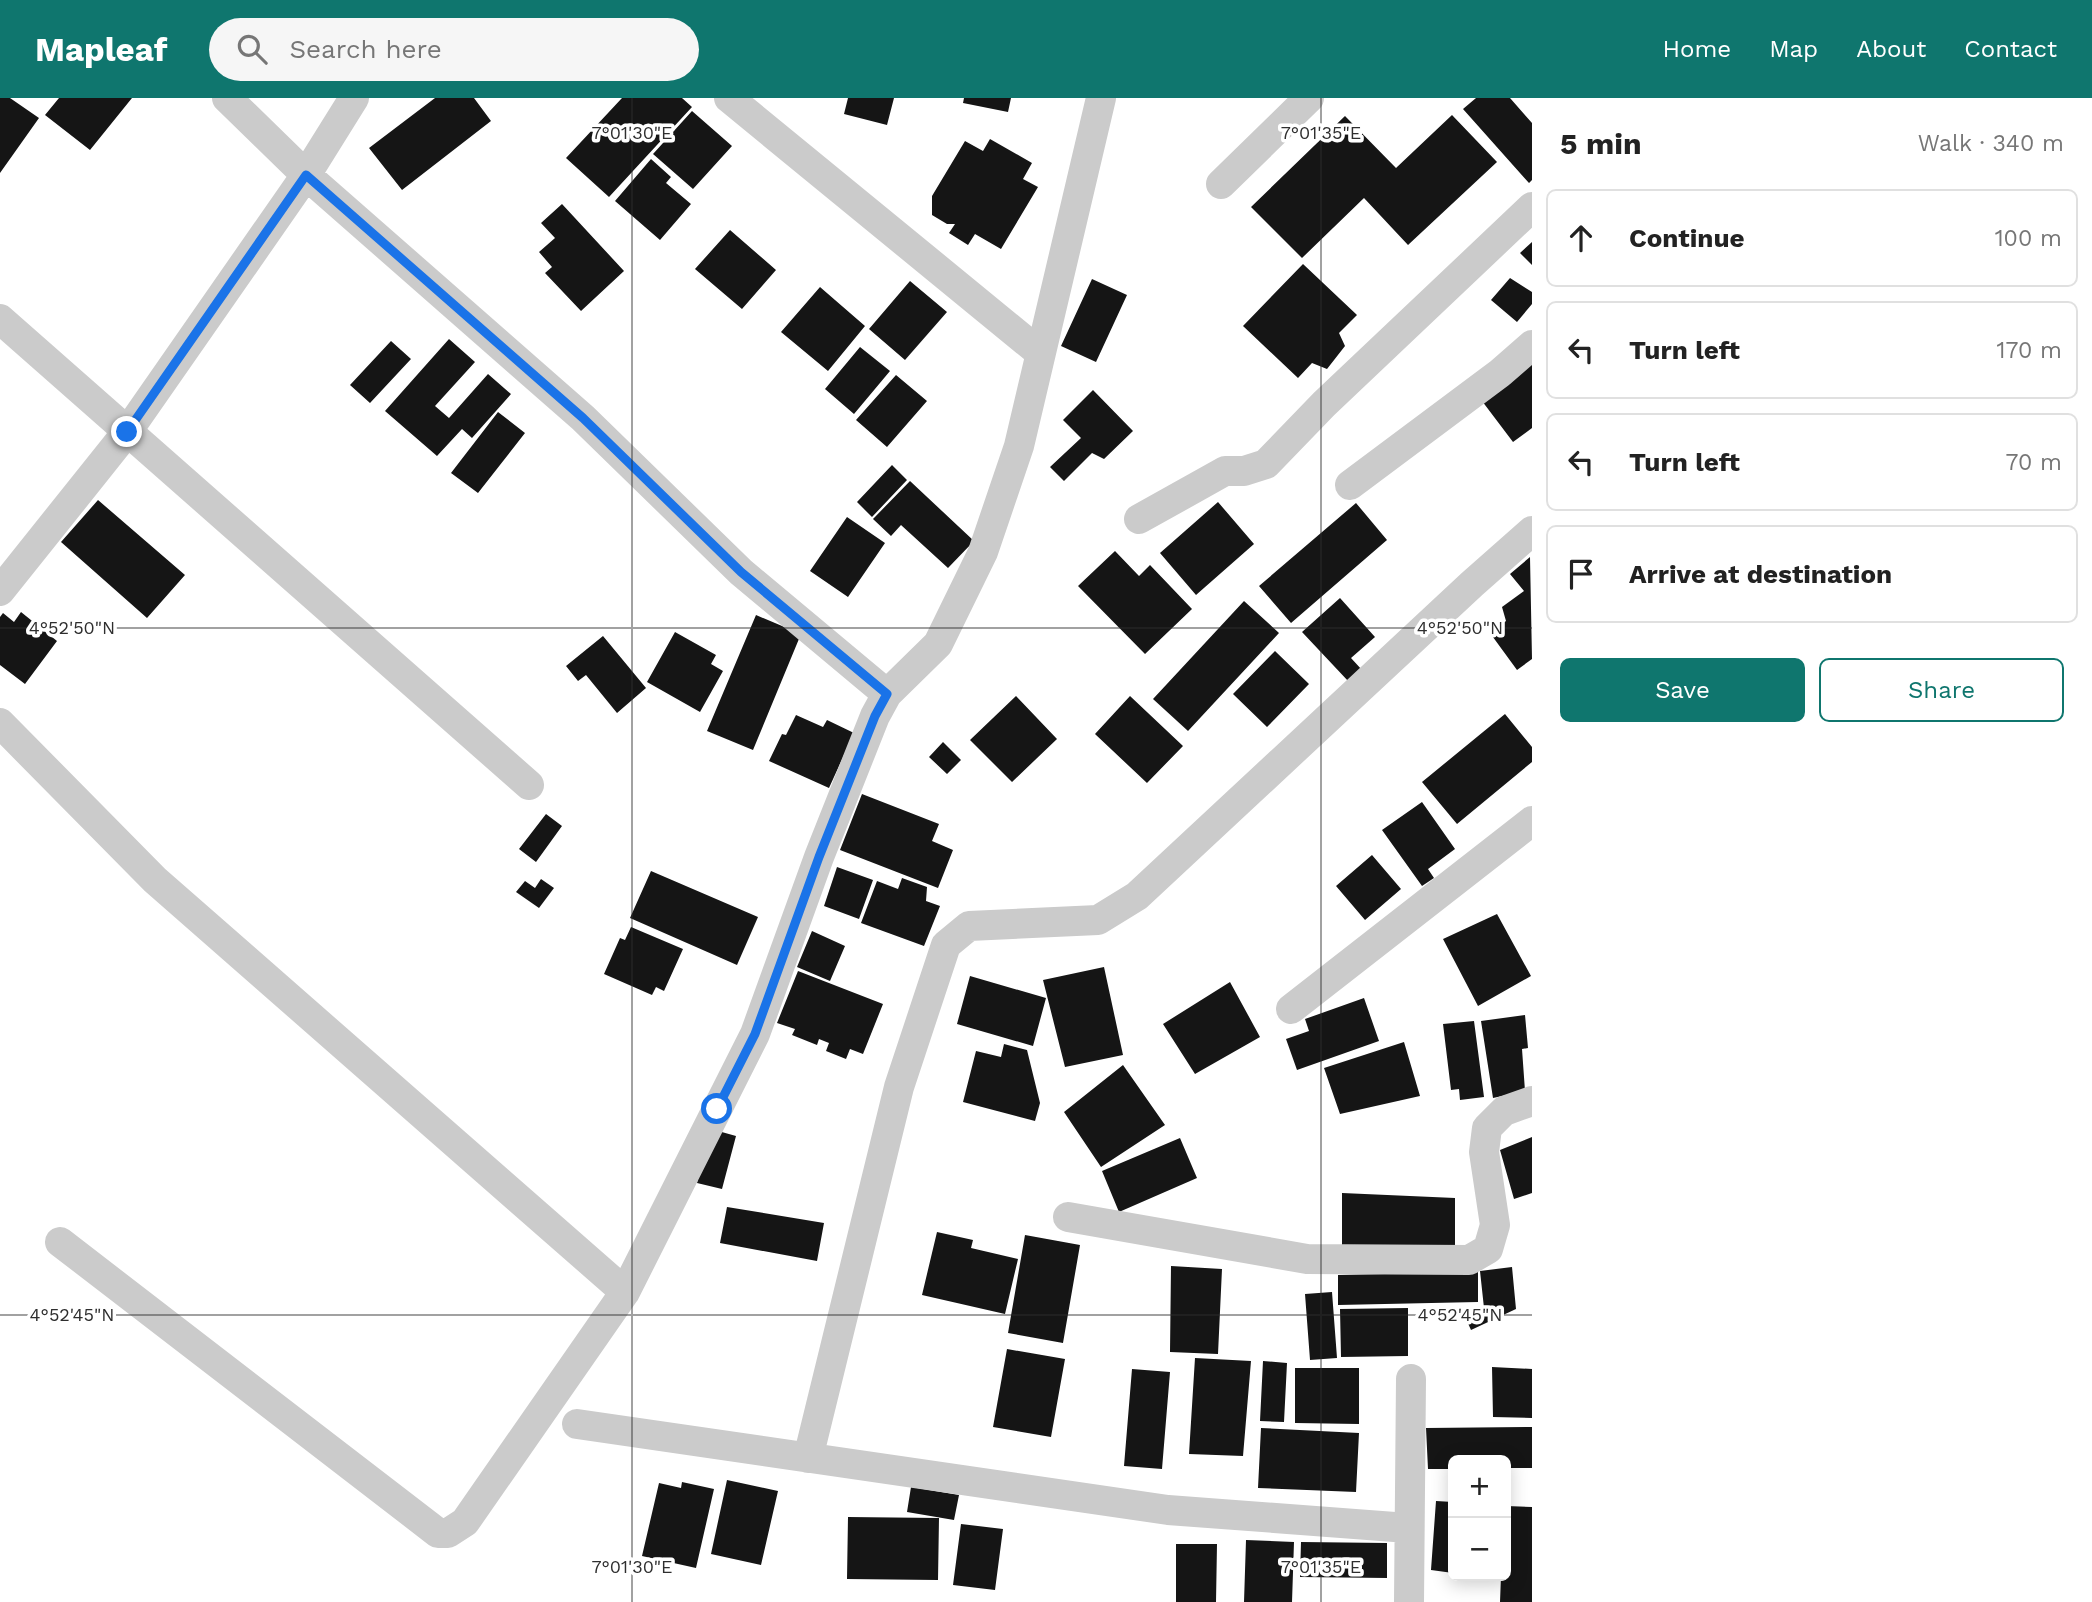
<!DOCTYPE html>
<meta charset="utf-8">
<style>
:root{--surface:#fff;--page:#f6f6f6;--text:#222;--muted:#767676;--line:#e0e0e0;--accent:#0f766e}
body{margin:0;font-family:"Work Sans",sans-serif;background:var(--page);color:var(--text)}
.controls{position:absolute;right:21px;bottom:21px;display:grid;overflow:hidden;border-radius:10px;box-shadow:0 4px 18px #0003}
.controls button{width:63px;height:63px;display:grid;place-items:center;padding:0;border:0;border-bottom:2px solid var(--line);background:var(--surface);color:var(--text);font:35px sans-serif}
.stop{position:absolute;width:21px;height:21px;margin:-16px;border:5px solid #1a73e8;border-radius:50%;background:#fff}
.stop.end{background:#1a73e8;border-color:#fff;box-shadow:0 2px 7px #0008}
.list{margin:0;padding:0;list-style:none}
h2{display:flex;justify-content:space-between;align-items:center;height:91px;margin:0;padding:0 28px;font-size:30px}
h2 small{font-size:23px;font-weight:400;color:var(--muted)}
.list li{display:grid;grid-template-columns:46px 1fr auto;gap:21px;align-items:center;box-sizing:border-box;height:98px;margin:0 14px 14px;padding:0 14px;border:2px solid var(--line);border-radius:10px}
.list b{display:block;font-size:26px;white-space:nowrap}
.list em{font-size:23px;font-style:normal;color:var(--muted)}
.actions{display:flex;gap:14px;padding:21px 28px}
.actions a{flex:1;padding:16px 0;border:2px solid var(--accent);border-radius:10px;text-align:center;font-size:24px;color:var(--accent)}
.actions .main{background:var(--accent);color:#fff}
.icon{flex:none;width:38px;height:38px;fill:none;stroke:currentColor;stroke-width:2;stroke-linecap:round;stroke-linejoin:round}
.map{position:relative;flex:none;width:1532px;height:1504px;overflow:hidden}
header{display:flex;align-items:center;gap:42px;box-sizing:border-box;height:98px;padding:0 35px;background:var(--accent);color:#fff}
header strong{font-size:33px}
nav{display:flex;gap:38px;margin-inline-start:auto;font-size:24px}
.search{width:490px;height:63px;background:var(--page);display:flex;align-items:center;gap:18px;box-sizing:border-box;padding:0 24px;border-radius:38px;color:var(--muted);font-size:26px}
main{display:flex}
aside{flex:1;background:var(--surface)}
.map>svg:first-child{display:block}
.building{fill:#151515}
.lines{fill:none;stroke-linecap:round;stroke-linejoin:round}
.minor{stroke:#cbcbcb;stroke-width:30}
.route{stroke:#1a73e8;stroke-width:9}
.ticks{fill:none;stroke:#2e2e2e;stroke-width:2;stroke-opacity:0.45}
.ticks-label{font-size:18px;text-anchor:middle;fill:#2e2e2e;stroke:#fff;stroke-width:7;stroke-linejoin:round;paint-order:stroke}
</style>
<header>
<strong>Mapleaf</strong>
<div class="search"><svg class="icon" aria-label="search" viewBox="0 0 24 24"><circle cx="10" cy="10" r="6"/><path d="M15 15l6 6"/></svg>Search here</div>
<nav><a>Home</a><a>Map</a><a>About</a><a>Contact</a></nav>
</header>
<main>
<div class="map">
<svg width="1532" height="1504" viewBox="0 0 1532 1504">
<rect width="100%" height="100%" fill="#fff"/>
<path class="building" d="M0,0H10L39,20L0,75Z
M59,0H132L90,52L45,17Z
M435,0H474L491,23L402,92L369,50Z
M622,0H682L692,9L609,99L566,60Z
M848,0H894L887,27L844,16Z
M964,0H1011L1008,14L963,5Z
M1476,0H1510L1532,25V82L1529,85L1463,11Z
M692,13L732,48L693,91L653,56Z
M1452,17L1497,64L1408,147L1364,100L1302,160L1251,109L1345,18L1396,70Z
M990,41L1032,65L1023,81L1038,89L1001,151L975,136L968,147L949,135L955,126H947L932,117V98L965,43L983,53Z
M651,61L671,79L666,85L691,106L660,142L615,103Z
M562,106L624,173L581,213L545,175L552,169L539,154L555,140L541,125Z
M730,132L776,172L742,211L695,171Z
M1532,144V167L1520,155Z
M1303,166L1357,217L1339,235L1345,248L1327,271L1312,265L1298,280L1243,228Z
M1510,180L1532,194V206L1517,224L1491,202Z
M1092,181L1127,197L1096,264L1061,248Z
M910,183L947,214L905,262L869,231Z
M820,189L865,228L828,273L781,234Z
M449,241L475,264L435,308L449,320L488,276L511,296L472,340L462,331L437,358L385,313Z
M391,243L411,261L370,305L350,287Z
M860,249L890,273L854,316L825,291Z
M1532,266V330L1513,344L1482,303Z
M896,277L927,303L887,349L856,322Z
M1093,292L1133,333L1104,361L1092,355L1064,383L1050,369L1081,340L1063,322Z
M498,314L525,335L478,395L451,375Z
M892,367L907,382L872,419L857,404Z
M910,383L974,443L948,470L901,427L891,438L873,421Z
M98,402L185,477L147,520L61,444Z
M1218,404L1254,446L1196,497L1160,455Z
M1356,405L1387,442L1291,525L1259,488Z
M847,419L885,445L848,499L810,473Z
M1115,453L1139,478L1150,467L1192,511L1145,556L1078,488Z
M1530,459L1532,561L1517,572L1490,535L1506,523L1502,509L1524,493L1510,476Z
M1340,500L1375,539L1351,560L1362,572L1349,584L1302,534Z
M1244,503L1279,535L1188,633L1153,601Z
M21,514L57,543L25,586L0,567V519L3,515L14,524Z
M756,517L801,536L753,652L707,633Z
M675,534L716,557L711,566L723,573L700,614L647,584Z
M603,538L646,590L617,615L586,577L578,583L566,568Z
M1275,553L1309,586L1267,629L1233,596Z
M1016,598L1057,641L1012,684L970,642Z
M1130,598L1183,648L1147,685L1095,636Z
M1505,616L1532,649V664L1457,726L1422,684Z
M796,617L823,629L827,622L854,635L829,690L769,663L782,636L786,637Z
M943,644L961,662L947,676L929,659Z
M862,696L939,726L932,743L953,752L938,790L840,752Z
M1422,704L1455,751L1428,771L1434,780L1422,788L1382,732Z
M546,716L562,728L536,764L519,751Z
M1372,757L1401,791L1365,822L1336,788Z
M837,769L873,782L859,821L824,808Z
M651,773L758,819L737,867L630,820Z
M902,780L927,789L926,803L940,808L924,848L861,825L877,783L898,791Z
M541,781L554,790L539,810L516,794L525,783L535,790Z
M1497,816L1531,878L1478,908L1443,841Z
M631,829L683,851L664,893L656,889L652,897L604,876L620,840L625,842Z
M812,833L845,848L830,883L797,869Z
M1104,869L1123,957L1065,969L1043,882Z
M798,873L883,906L863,956L850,951L846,961L826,953L829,945L819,941L817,947L792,937L795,931L777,925Z
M970,878L1046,900L1033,948L957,926Z
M1230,884L1260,939L1195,976L1163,926Z
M1364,900L1379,943L1297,972L1286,941L1309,933L1305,921Z
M1525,917L1528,950L1522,951L1525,993L1493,1000L1481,923Z
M1474,923L1484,999L1460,1002L1459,991L1451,992L1443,926Z
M1404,944L1420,998L1340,1016L1324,970Z
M1004,946L1027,952L1040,1005L1035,1023L963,1004L976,953L1001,959Z
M1123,967L1165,1027L1101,1069L1064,1014Z
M711,1031L736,1038L722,1091L697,1085Z
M1532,1039V1095L1514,1101L1500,1052Z
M1180,1040L1197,1080L1119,1114L1102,1073Z
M1342,1095L1455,1100V1152L1342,1148Z
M727,1109L824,1125L817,1163L720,1145Z
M937,1134L973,1142L971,1150L1018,1161L1005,1216L922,1197Z
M1025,1137L1080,1147L1063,1245L1008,1235Z
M1171,1168L1222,1171L1218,1256L1170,1254Z
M1512,1169L1516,1211L1471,1232L1462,1212L1484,1210L1480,1173Z
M1478,1174V1204L1338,1207V1177Z
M1332,1194L1337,1260L1310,1262L1305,1196Z
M1408,1210V1258L1341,1259L1340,1211Z
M1007,1251L1065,1261L1051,1339L993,1329Z
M1195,1260L1251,1263L1243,1358L1189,1356Z
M1263,1263L1287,1265L1284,1324L1260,1323Z
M1492,1269L1532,1271V1320L1493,1319Z
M1295,1270H1359V1326L1295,1325Z
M1132,1271L1170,1274L1162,1371L1124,1368Z
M1532,1329V1370H1506V1362H1453V1371H1428L1426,1330Z
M1261,1330L1359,1335L1356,1394L1258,1390Z
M727,1382L778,1393L761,1467L711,1456Z
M682,1384L714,1391L696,1470L642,1458L659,1385L681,1390Z
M911,1389L959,1397L954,1422L907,1414Z
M1436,1403L1453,1404V1475L1431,1472Z
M1506,1408L1532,1409V1504H1500L1501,1478H1506Z
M848,1419L939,1420L938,1482L847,1481Z
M961,1426L1003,1431L995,1492L953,1487Z
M1246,1442L1294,1444L1292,1504H1244Z
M1301,1444L1387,1445V1480L1300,1479Z
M1176,1446H1217L1216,1504H1176Z"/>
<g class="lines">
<path class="minor" d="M227,0L306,77L583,320L741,474L887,596
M729,0L1039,254
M1221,86L1309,0
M0,221L529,687
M1350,387L1500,275L1532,247
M1139,421L1225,373H1244L1266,366L1324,306L1532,109
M0,493L127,334L306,77L354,0
M0,625L155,782L625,1194
M1291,911L1532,723
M1068,1119L1307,1161L1469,1162L1488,1151L1495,1127L1484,1054L1487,1030L1504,1013L1532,1003
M60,1144L438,1435H448L465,1424L625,1194L755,936L819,759L875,618L887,596L938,546L983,454L1019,348L1101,0
M577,1326L1168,1412L1408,1430
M808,1360L899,989L946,847L969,828L1098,822L1137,798L1472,486L1532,433
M1409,1504L1411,1281"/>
</g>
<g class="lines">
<path class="route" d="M127,334L306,77L583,320L741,474L887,596L875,618L819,759L755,936L717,1011"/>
</g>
<path class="ticks" d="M632,0V1504M1321,0V1504M0,530H1532M0,1217H1532"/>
<g class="ticks-label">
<text x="632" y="41">7°01'30"E</text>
<text x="1321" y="41">7°01'35"E</text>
<text x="72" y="536">4°52'50"N</text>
<text x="1460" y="536">4°52'50"N</text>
<text x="72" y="1223">4°52'45"N</text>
<text x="1460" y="1223">4°52'45"N</text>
<text x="632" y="1475">7°01'30"E</text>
<text x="1321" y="1475">7°01'35"E</text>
</g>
</svg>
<div class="controls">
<button>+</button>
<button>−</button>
</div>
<div class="stop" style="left:717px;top:1011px"></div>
<div class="stop end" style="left:127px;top:334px"></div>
</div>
<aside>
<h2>5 min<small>Walk · 340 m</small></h2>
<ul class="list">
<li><svg class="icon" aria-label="ahead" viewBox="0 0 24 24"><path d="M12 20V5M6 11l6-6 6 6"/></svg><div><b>Continue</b></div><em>100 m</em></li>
<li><svg class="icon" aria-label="left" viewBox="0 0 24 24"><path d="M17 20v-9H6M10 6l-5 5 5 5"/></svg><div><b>Turn left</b></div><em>170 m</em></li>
<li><svg class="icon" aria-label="left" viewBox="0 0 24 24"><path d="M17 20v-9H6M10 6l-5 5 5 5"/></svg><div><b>Turn left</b></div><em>70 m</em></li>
<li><svg class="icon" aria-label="arrive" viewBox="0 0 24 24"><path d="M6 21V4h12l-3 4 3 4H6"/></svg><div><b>Arrive at destination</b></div></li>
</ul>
<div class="actions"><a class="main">Save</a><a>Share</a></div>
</aside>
</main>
